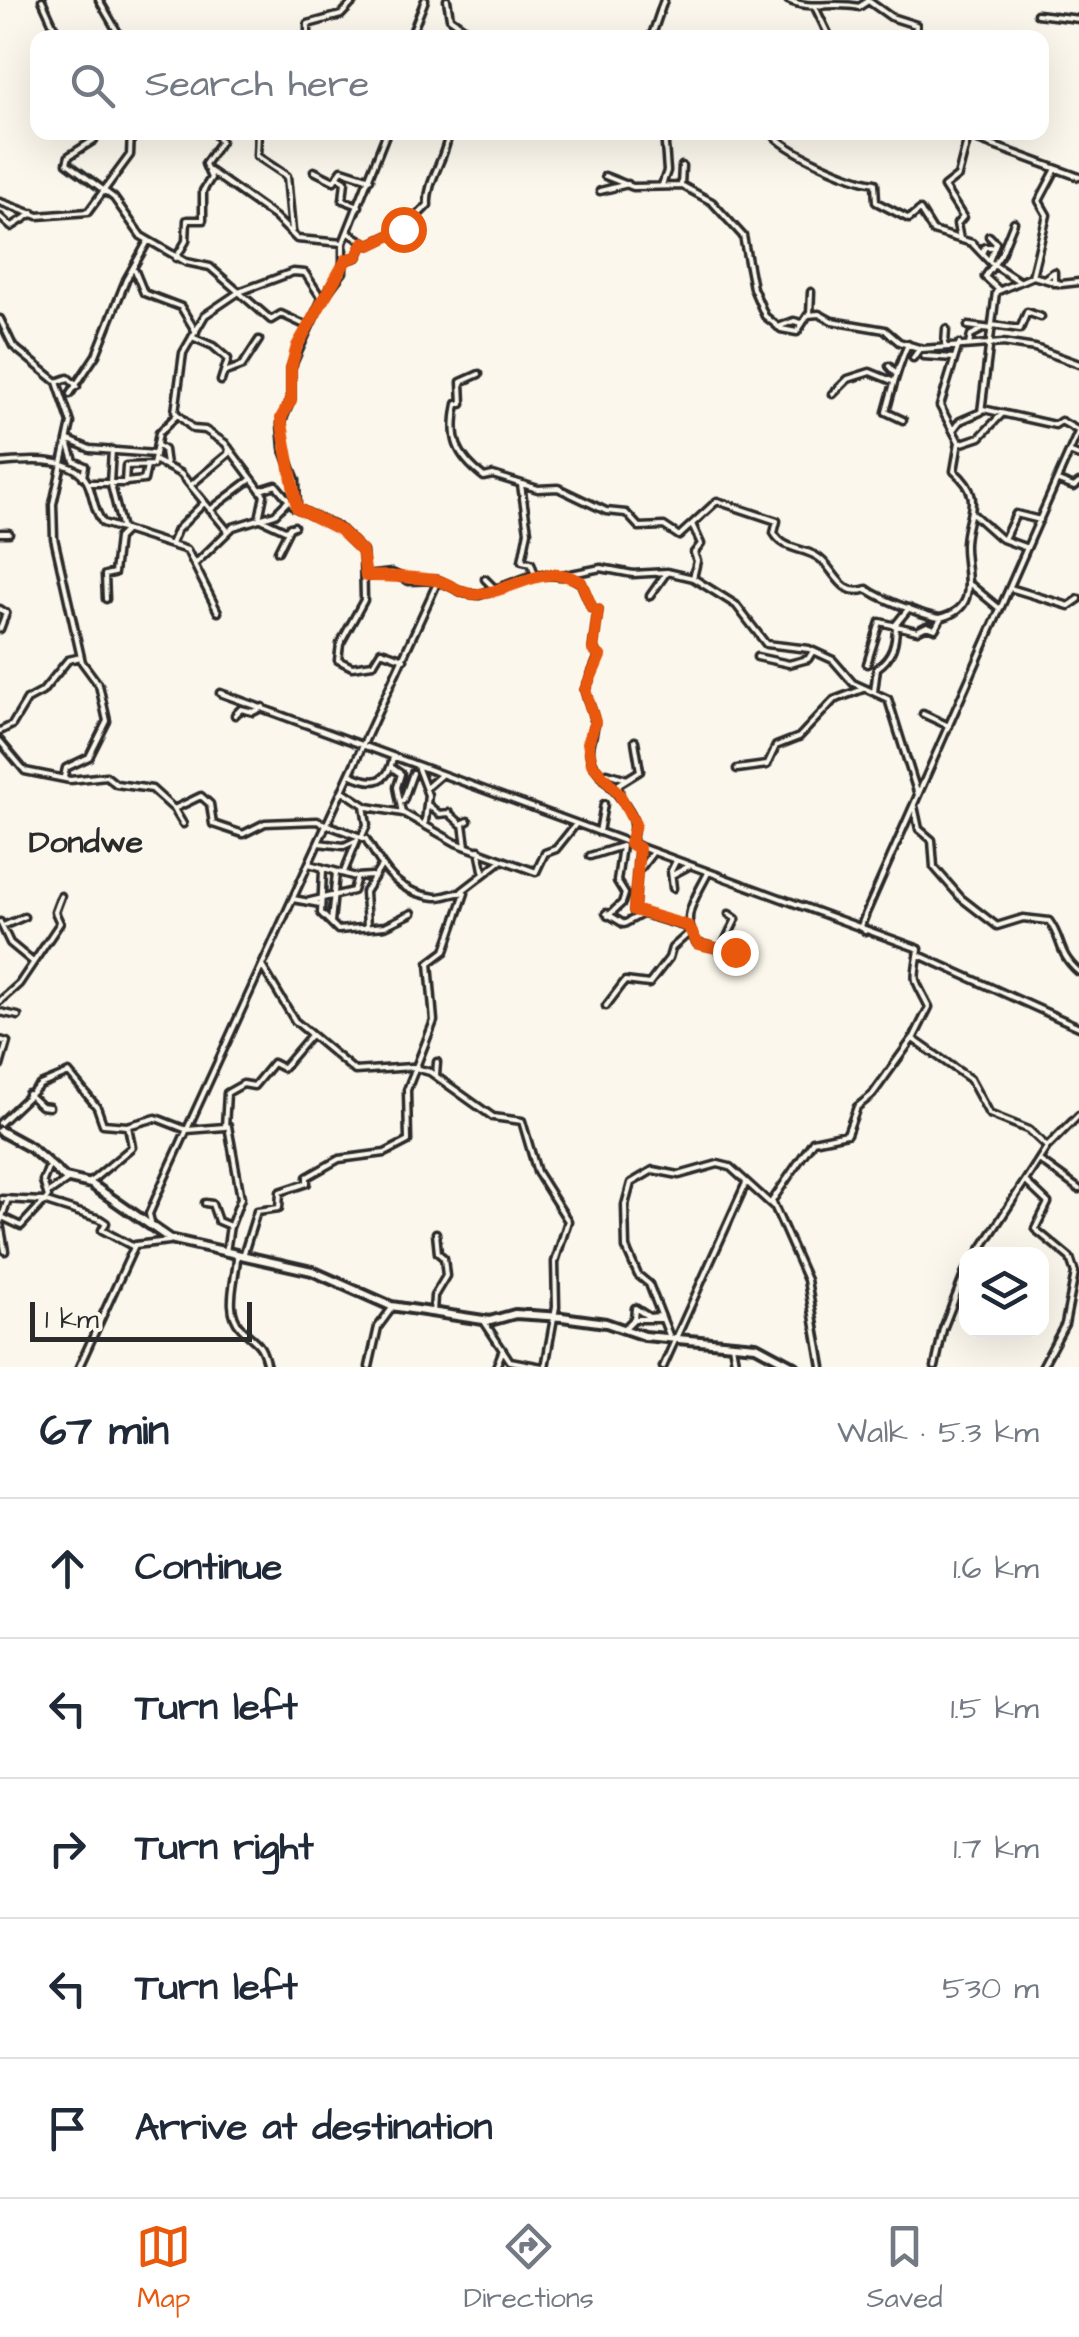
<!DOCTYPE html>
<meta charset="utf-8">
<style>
:root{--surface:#fff;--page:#f6f6f7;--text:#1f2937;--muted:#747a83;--line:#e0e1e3;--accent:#ea580c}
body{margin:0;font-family:"Architects Daughter",sans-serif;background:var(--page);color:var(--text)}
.controls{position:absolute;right:30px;bottom:30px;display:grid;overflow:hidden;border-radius:20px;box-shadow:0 10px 40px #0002}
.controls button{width:90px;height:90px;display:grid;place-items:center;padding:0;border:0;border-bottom:2px solid var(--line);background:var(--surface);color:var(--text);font:50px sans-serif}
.scale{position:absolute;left:30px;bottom:25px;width:222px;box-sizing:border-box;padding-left:10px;border:5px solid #2b2b2b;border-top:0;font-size:28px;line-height:35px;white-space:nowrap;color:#2b2b2b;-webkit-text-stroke:8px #fbf7ec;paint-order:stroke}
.stop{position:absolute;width:30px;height:30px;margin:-22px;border:8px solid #ea580c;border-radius:50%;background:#fff}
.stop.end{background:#ea580c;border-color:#fff;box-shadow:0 2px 10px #0008}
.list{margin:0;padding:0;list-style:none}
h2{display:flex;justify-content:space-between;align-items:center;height:130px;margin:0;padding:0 40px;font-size:42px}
h2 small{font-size:32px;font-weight:400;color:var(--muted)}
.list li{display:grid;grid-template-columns:65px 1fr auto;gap:30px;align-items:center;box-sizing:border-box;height:140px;padding:0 40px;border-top:2px solid var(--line)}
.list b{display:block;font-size:38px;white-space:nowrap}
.list em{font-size:32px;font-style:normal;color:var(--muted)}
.icon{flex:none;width:55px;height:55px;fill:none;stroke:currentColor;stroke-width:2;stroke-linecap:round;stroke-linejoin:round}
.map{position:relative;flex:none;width:1079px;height:1367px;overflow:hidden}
.search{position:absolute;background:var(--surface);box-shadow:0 10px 40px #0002;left:30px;right:30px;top:30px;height:110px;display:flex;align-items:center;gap:25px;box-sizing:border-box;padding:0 35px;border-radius:20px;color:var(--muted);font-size:38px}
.sheet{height:830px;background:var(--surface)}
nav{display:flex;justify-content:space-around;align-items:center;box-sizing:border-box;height:140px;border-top:2px solid var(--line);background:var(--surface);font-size:28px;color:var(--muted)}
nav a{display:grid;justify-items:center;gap:5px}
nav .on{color:var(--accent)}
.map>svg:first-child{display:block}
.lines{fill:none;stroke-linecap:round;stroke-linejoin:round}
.minor-casing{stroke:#2b2b2b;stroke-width:11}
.tertiary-casing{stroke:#2b2b2b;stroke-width:14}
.minor{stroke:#fbf7ec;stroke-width:4}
.tertiary{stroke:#fbf7ec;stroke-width:6}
.route{stroke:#ea580c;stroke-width:12}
.labels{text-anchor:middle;stroke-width:9;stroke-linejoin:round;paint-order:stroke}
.quarter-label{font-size:32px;font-weight:bold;fill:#2b2b2b;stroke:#fbf7ec}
</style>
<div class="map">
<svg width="1079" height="1367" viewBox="0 0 1079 1367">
<rect width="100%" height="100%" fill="#fbf7ec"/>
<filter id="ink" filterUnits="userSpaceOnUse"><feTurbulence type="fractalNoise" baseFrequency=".01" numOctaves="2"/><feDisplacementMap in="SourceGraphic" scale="20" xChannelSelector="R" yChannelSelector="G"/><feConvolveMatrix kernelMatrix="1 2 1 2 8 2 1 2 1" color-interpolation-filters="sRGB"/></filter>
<g filter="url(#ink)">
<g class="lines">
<defs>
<path id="minor" d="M42,0L56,31L49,38
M99,0L121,38
M447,0L450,18L478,38
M788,0C811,11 834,1 859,7L868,1
M867,0L891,17L916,25L915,38
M815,7L830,38
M1037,14L1079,19
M308,38V24L341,15L355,0
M410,38L425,0
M651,38L664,0
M88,132L94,140L69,156L67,163L114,198L141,236L186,262L210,267L271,320L281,314L307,326
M258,132L257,156L287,176L292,231
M387,132L343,243V272L322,299L291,368V399L281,424L283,448L296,480L297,508L339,528L363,552L364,600L340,644L338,660L352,667L373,664L381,651L404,659
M771,132C784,151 852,180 875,183L876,202L909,219L920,210L933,231L972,243L991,263L1019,281
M956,132L1079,177
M210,171L275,217L297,239L343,243
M314,171L334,181L342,170L370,179
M605,176L633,187L683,186L712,202L743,236L753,288L765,316L781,329L797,332L808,315L819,314L832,321L885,330L899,342L922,349L1003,343L1035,348L1079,364
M338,177L345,181L343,200L359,206
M662,185L667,171L664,132
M681,186L682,166
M600,191L628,184
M0,202L38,216L88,212L130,155L131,132
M0,217L11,227L33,213
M349,233L369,245L405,228L428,205C426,182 446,158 449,132
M989,236L996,243L989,261
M960,239L957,224L963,217L944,187L958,176L968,137
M982,253L985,247H991
M176,258L186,241L187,220H203V191L211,178L205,164L221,141L213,132
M346,260L357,257L364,242
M135,271L144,293L181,307L196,332
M1032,276L1047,215L1039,201L1056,169
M1044,279L1054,272V283
M999,290L985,277L1001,254L1014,222
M810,314L811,292
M0,319L13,346L57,382L71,423L53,504L54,538L82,662L99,685L107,721L89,757L66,768L64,777
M992,325L1020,329L1027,312L1041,317
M968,326L992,329
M778,327L794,321L801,323
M192,337L213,346L228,359L221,381
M945,344L946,329
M969,345L971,335L983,329
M923,356L954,358
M913,358L920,348
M889,366L895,373
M225,372L242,366L259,340
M479,374L461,382L462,404H457C450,439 456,455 484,477L493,475L538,489L558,488L606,511L626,513L639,527L664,526L679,536L717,501L777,521L774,533C784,550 800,547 816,556C835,566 839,599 867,589C878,598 925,616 940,618C982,608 964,573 965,544C966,512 986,499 954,471L959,442L940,406L959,344
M57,382L68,378L77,386
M70,394L96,355L126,280L148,241
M833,394L848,379L870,372L892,381
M983,409L1055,425L1061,421L1079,431
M903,420L886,412C893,387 897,368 908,344
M953,430L960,421L981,412L996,292L1033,276L1061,284L1079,282
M69,440L90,449L155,454
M68,442L74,461L85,466L83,477
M959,444L980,437L1001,415
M157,445L164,450L166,465
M1069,452L1079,456
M154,460L181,474L228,531
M0,463C24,461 78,454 89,486C94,499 94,511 103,523L187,550L218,612
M1058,481L1074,487L1079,483
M126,482L144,480L147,466
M88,483H125L126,466L153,465L159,433L177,415
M110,483L112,450
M111,485L122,529
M191,485L228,454L229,448
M521,485L528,531L522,561L531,563L535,575
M260,490L276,485L294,507
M210,510L250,480
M972,513L1000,538L1027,548
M259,519L275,514L287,502
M261,519L285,530L294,526
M692,524L701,544L694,553L697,561L693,578L736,605L766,644L809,649L833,660L853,683L888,699L918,795
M0,533H9
M1004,539L1016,514L1040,520
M171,544L177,530L204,503
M278,551L290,527
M195,564L233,527L259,519L264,495L225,443L205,430L193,429L175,412L183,353L205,315L239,292L293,272L305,273L322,299
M566,574L581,583L592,608L598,610L593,648L599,656L585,690C587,701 593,710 594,721C596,738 583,748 595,767C610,791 643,809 631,842
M365,576L392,573L409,581L438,580L464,593L479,595L536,574L561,576L601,568L633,574L667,572L693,578
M485,579L495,589
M971,585L1000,609
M1010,588L1069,606L1079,599
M650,596L667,572
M106,599L105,575L114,573L118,538L124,532
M0,609L6,613L0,629
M757,657L789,664L808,659L813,651
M867,664L880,622L917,631L927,626L935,629L941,618
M874,692L877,668C893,657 896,643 896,624L909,608
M220,693L919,949C914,986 912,973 929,1007L913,1039L970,1079L989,1114L1029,1130L1047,1147
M923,714L949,726
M235,715L241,709L253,712L263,707
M0,731L12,725L27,700L42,692L68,660L81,657
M0,741L25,771L70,780L106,776L116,784L152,789L174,809L201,796L210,804L213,824L243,834L265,823L317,821L366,839C384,869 395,892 435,897C445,898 455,891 465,893L445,951L429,963L434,1021L407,1090L408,1141L385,1153L339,1159L307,1177V1183L280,1192L279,1208L257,1211L243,1256
M417,766L428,795L425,822
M391,767L401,774L397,787L402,813
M737,769L767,765L776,746L799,737L834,700L863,689
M607,773L627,779
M350,774C372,785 388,785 393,757
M426,788L441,775
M343,791L367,807L403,813L456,843L536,872L545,853L556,849L576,824
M619,794V784L640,771L635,741
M403,801L413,773
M428,805L439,814L449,813L461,824L468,821
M914,806L919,829L932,840L934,867L961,898L997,926L1023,918L1049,921C1063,940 1057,953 1079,972
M174,809L183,824
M463,824L466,846
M599,832L604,804
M362,836L367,825L364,805
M318,843L344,846L357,840
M639,847L634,911L687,927
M479,850L483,870
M590,856L622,846
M309,864L356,877L372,876
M641,868L653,852
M323,870L321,913L338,930L385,926L412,913
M344,872L357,840
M708,873C695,899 679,917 697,943L736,953
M672,875L689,866
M673,888L671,871L676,861
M462,891L501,861
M293,899L320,904
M310,901L353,891L357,877
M606,913L624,924L642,914
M608,916L622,903L625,894L617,881L622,846
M0,922L10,943L33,962
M331,922L336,873
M3,926L24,917
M367,927L365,892L380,868
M865,931L861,926L866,913L1079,430
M720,952L736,919L729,914
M919,955L1079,1027
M262,966L295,1021L355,1071L412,1067L430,1072L493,1117L522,1121L537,1172L568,1221L555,1262L556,1307L545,1367
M0,1001L19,984L60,923L55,912L61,896
M606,1006L625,981L649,984L669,958L672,948L690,932
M0,1012L18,1016
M0,1040L7,1042L0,1066
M436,1075L437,1062
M28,1094L41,1106L49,1107
M0,1123L40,1085L69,1073L97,1107L103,1124L127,1126L156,1118L187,1130L225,1127L227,1093L243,1084L254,1086L273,1063L283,1068L311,1035
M228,1126L241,1198L230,1227
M1039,1160L1079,1189
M1026,1182L1048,1203L1035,1229L1070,1258L1075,1273L1065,1324L1042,1367
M89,1183L132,1147L128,1126
M50,1192L69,1179
M2,1199L43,1201L100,1219L106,1223L102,1230L134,1247
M205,1203L212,1204L218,1221L230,1226L226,1252
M2,1217L21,1226L48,1197L43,1181L49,1166
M151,1222L149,1214L162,1184L438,581
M5,1251L0,1223L8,1199
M978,1254L1047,1147L1079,1115
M237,1256C237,1278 223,1309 241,1328C257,1345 261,1340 267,1367
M433,1313L434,1296L446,1276L444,1258L438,1253L436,1233
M633,1319H661
M485,1323L510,1361L542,1367
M625,1328L634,1319L635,1308L649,1317L659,1316
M669,1335L649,1284L638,1275L626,1248L625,1205L631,1183L653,1170L679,1175L718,1164L730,1167L773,1206
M732,1345L736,1367
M79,1367L135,1245L169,1241
M369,1367L378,1327L392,1308
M496,1367L502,1352
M663,1367L746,1183
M822,1367L807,1280L772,1201L813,1141L847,1134L857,1107L872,1095L913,1038
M935,1367L943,1329L966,1270"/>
<path id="tertiary" d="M0,1131L31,1148L65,1178L91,1184L170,1239L312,1271L391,1306L490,1321L515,1314L562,1317L606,1323L644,1336L756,1346L795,1367"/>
</defs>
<use href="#minor" class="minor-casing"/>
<use href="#tertiary" class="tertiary-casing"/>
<use href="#minor" class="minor"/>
<use href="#tertiary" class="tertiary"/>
</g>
</g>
<g class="lines" filter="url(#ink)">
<path class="route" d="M403,229L370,245L364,242L357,256L346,260L297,346L291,368V400L281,418L297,508L340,530L362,551L366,576C390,576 411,577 435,580C449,582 462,596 478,594C515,591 544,561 581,582L592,608L598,610L593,650L600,656L585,690L595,722L588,743L592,764L619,794L635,824L630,844L639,848L634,910L688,926L698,944L735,952"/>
</g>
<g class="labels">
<g class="quarter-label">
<text x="86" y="852">Dondwe</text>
</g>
</g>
</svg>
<div class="controls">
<button><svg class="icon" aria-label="layers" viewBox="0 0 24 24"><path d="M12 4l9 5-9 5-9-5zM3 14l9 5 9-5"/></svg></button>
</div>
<div class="scale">1 km</div>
<div class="stop" style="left:403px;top:229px"></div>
<div class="stop end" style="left:735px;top:952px"></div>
<div class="search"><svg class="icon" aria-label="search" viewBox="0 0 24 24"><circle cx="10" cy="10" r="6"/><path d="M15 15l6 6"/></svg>Search here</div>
</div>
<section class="sheet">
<h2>67 min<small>Walk · 5.3 km</small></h2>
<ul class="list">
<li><svg class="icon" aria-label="ahead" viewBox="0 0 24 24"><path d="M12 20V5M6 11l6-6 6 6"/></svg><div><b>Continue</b></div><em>1.6 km</em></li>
<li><svg class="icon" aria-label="left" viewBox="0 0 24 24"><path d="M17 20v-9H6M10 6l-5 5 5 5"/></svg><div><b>Turn left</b></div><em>1.5 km</em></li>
<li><svg class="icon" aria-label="right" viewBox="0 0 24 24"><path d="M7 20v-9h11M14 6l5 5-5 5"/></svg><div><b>Turn right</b></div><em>1.7 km</em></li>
<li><svg class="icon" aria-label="left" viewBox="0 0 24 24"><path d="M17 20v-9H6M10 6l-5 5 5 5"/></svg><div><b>Turn left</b></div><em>530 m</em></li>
<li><svg class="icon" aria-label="arrive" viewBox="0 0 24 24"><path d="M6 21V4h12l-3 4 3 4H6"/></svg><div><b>Arrive at destination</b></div></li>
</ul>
</section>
<nav>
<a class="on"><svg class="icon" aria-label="map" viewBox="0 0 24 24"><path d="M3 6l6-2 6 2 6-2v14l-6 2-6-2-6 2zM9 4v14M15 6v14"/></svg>Map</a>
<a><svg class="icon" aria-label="directions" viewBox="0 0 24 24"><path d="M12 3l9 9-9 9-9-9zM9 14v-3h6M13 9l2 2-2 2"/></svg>Directions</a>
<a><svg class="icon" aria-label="saved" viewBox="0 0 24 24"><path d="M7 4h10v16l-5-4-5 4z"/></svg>Saved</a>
</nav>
